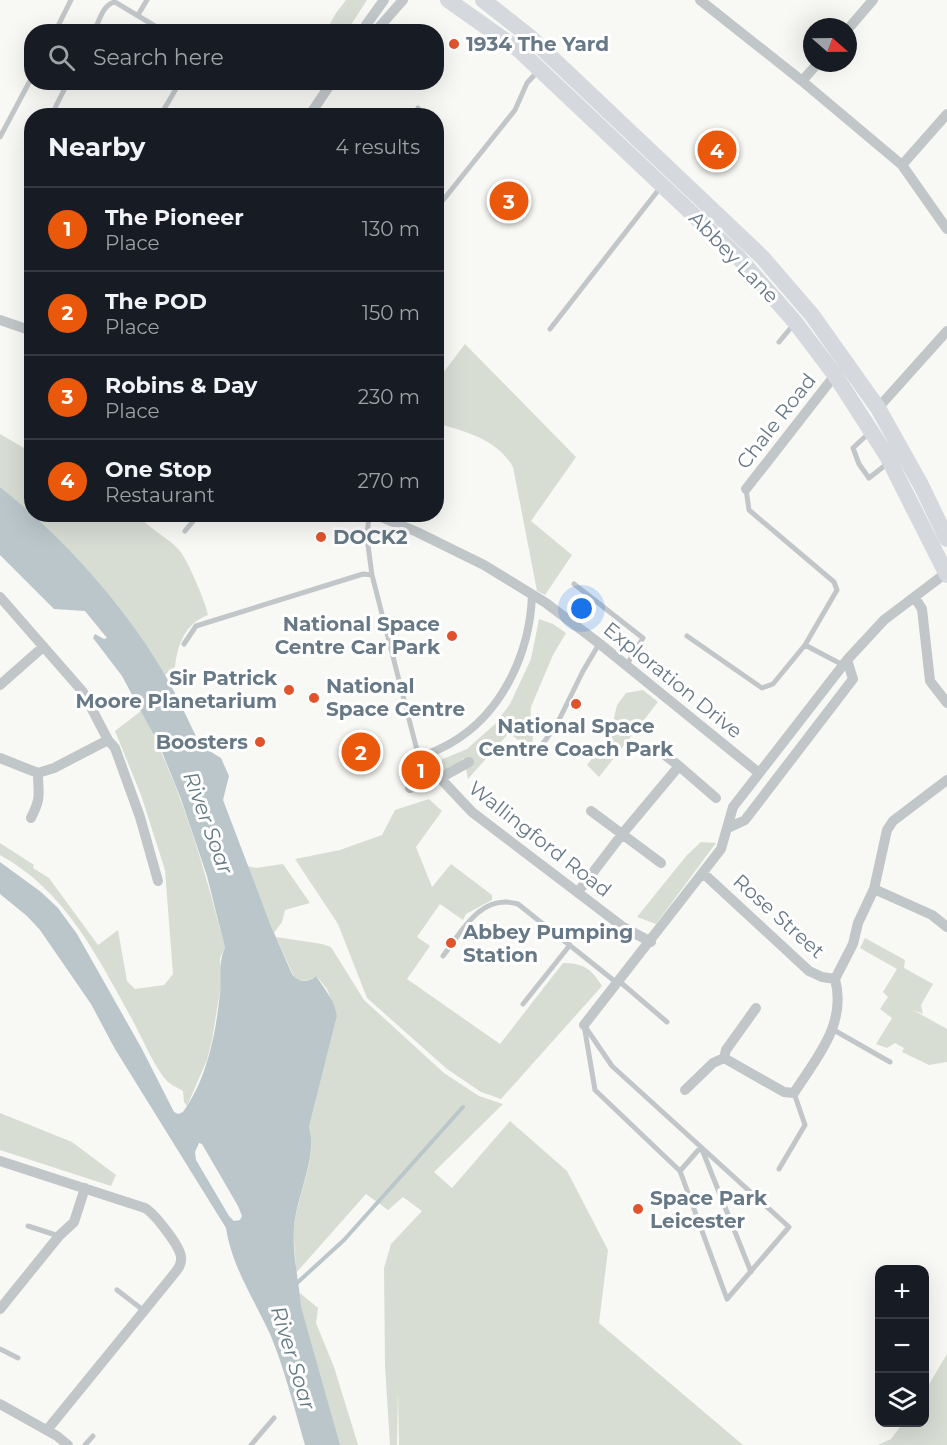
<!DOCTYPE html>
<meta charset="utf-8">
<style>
:root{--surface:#171b24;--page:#20242c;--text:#f1f3f6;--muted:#9ea1a6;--line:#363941;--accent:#ea580c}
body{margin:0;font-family:Montserrat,sans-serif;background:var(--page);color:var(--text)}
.controls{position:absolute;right:18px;bottom:18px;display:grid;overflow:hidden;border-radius:12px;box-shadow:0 6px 24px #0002}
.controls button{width:54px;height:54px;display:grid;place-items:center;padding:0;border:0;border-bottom:2px solid var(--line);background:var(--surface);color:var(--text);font:30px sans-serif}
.compass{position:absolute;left:803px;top:18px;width:54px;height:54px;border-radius:50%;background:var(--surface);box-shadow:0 6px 24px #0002;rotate:110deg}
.you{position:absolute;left:582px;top:609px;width:21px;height:21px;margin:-15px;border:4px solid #fff;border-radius:50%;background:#1a73e8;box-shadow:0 0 0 9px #1a73e833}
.badge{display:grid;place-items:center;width:39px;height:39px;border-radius:50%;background:var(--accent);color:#fff;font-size:20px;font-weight:700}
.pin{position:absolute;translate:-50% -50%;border:3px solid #fff;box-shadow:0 2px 6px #0006}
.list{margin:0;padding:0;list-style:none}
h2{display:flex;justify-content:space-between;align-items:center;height:78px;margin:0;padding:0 24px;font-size:26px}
h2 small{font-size:20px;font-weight:400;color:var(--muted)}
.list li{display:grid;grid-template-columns:39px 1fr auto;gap:18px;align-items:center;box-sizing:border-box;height:84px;padding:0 24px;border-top:2px solid var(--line)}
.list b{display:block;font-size:22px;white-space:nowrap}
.list p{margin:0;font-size:20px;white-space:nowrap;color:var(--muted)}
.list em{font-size:20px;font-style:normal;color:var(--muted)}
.icon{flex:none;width:33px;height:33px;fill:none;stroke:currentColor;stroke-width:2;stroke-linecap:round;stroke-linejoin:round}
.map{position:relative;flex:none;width:947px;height:1445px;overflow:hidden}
.search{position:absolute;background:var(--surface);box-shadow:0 6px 24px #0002;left:24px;top:24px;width:420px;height:66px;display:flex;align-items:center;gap:15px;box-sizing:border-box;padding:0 21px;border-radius:24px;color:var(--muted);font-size:22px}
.panel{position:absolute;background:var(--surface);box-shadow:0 6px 24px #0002;left:24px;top:108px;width:420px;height:414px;border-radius:24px}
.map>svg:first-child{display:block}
.green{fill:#d8ddd4}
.water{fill:#bac6ca;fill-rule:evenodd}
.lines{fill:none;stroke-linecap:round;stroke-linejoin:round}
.stream{stroke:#bac6ca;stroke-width:4}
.service{stroke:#c1c6c9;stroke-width:5}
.pedestrian{stroke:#c1c6c9;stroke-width:8}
.minor{stroke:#c1c6c9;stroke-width:10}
.primary{stroke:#d5d9dd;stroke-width:16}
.poi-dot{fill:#e1532d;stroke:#fff;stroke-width:2}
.labels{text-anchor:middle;stroke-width:6;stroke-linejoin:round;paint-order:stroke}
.poi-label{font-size:20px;font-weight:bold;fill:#677986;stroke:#fff;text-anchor:start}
.street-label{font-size:20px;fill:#677986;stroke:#fff}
.water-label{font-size:21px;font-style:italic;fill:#637a81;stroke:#fff}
</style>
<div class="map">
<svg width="947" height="1445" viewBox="0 0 947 1445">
<rect width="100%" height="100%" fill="#f8f8f5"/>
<path class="green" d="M346,0H367L347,31H326L336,13Z
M465,344L576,457L531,521L572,555L545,595L537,591L513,467C497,439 466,432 437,423V381Z
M0,434L31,452V513L0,487Z
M33,515H138C150,530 168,537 180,551C188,561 206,603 208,615C185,624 178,643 175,667L165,675L106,592Z
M539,619L553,624L566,633L553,655L531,707C529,722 537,736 530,749L509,733L468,779L464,758L440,778L431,764L467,749L495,724L510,704L531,659Z
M643,690L658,702L599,777L587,765L610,735L617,705L626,693Z
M141,711C181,786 204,866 225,948L220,958L222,979L212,1040L207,1060L187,1106L184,1102L183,1091C178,1088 171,1085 167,1081C155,1068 142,1038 133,1021C98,958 66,891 0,855V843L34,865L33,868L49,878L98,945L118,930L127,981L135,989L164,985L173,974L165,870L141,795L115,731Z
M429,799L442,811L416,847L432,887L451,864L492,895V900L466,914L463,920L440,904L417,937L430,946L407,979L500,1044L563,963C583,963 592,969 602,986L501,1099L481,1092L447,1069L367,998L338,924L295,859L340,850L382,835L395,810Z
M701,842L716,843L656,924L637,917L687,855Z
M283,864L310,903L285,910L282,922L274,933L247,866L256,868Z
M276,937L322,944L331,947L364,1000L444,1073L479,1096L503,1104L434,1172L452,1188L510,1121L567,1171L608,1250L599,1323L743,1445H399L398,1392L397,1445H390L385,1366L384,1268L391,1244L422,1211L403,1197L388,1210L366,1194L296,1273C296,1258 293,1242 294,1227C297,1196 318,1156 309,1127L337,1016L327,989L316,976C309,981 303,982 295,979Z
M865,938L905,960L904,968L933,984L921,1005L923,1014L913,1010L947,1029V1062L929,1065L902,1052L904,1048L895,1043L887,1048L876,1044L892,1018L880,1009L888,997L883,992L897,969L860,948Z
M0,1113L72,1142L116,1175L111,1186L0,1150Z
M300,1293L318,1308L316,1323L334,1367L358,1445H333L294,1312Z
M947,1354V1445H878L891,1439L903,1423L924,1422L925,1391Z"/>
<path class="water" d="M0,487C61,535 126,607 165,675C179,699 190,724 202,749L211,752L221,758L229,776L223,800L271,926L292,974C298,983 308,983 316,976C325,990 334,999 337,1016L309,1127C318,1156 296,1197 294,1228C292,1255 299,1280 301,1307L340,1445H305C294,1408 285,1370 270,1334C254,1299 232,1267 226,1228L115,1049L91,1004L40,930L27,916L0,894V862L41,892L58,908L77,934L142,1049L174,1112L178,1114L183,1112C207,1079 216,1033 220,993C222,978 218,962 225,948L207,876L181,799L160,747L122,676L93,638L95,634L104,639L107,638L85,611L54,609L0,555ZM199,1143L202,1144L238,1206L242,1216L240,1220L234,1221L229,1216L196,1160L195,1152Z"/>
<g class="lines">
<path class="stream" d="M297,1283L344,1240L463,1107"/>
<path class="service" d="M138,15L147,0
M55,32L71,0
M94,32C99,21 103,4 115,2L165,32
M51,116L68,82
M160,116L180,82
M413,116L418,108
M0,137L32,77
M436,209L515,110L527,83L538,71
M550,329L660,188
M779,342L794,324
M870,432L853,448L859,464L869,478L888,463
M746,489L749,510L834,582L837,590L805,645
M369,514L367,538L372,575L419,758
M185,531L199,514
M574,584L643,638L626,666
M687,636L762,688L773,684L805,645L843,665
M184,644L196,626L363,574L372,575
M539,749L557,724L583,671L599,644
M443,956C462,931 481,893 518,904L617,983
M619,981L667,1022
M523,1004L570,945
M584,1025L612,1066L789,1227L727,1299L680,1171L595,1090Z
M832,1029L890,1062
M779,1169L805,1125L794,1093
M680,1171L701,1147L751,1272
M28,1226L59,1236
M117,1290L143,1310
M0,1349L18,1358
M85,1445L93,1436
M251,1445L274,1418"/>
<path class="pedestrian" d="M421,785L413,761C426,755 439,750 451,743C503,713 530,652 532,595"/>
<path class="minor" d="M700,0L802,81L902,165L947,229
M848,29L873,0
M364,32L366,25L384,0
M375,32L403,0
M802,81L818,63
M309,116L332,82
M902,165L947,114
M0,320L32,331
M28,330L32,319
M878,408L947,331
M746,489L835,375
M374,514L417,532L484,565L546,603L600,644L759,773
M0,597L83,692L108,740L115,748L140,817L158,881
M915,598L922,609L930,681L947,703
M0,685L43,647
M661,752L679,766
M0,758L38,773L54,768L108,740
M440,778L472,812L623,927L651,942
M410,788L440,778L469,762
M591,811L661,863
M31,818C42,796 38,796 38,773
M728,828L745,820L853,679L847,660
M703,873L809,971L822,977L835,979
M874,889L932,915L947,927
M578,892L623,833L679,766L716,798
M756,1008L726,1050L724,1058L784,1092L794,1093C817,1057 847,1024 835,979L853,944L858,923L874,889L887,830L893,821L947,780
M584,1025L721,849L733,807L847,660L884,620L946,573
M685,1090L713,1063L724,1058
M0,1161L145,1208C155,1214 180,1246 181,1257C182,1264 178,1269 174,1274L47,1430
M0,1309L59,1236L74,1222L85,1188
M0,1404L57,1436L68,1445"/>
<path class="primary" d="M448,0L519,50L738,257L795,322L835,375L887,456L947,575
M483,0L530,37L762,257L812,315L878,408L921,485L947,539"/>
</g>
<g class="poi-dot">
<circle cx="454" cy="44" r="6"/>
<circle cx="321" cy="537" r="6"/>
<circle cx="452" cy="636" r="6"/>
<circle cx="289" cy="690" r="6"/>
<circle cx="314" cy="698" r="6"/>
<circle cx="576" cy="704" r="6"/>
<circle cx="260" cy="742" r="6"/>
<circle cx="451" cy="943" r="6"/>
<circle cx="638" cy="1209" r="6"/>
</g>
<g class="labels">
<g class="poi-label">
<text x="466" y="51">1934 The Yard</text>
<text x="333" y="544">DOCK2</text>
<text x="440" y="631" text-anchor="end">National Space<tspan x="440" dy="23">Centre Car Park</tspan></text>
<text x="277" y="685" text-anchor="end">Sir Patrick<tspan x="277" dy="23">Moore Planetarium</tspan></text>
<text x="326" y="693">National<tspan x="326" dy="23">Space Centre</tspan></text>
<text x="576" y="733" text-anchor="middle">National Space<tspan x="576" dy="23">Centre Coach Park</tspan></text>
<text x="248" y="749" text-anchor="end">Boosters</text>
<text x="463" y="939">Abbey Pumping<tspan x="463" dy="23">Station</tspan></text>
<text x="650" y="1205">Space Park<tspan x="650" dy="23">Leicester</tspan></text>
</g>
<g class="street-label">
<text transform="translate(734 257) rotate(46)" y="7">Abbey Lane</text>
<text transform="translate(776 421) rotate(-52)" y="7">Chale Road</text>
<text transform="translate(673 680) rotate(39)" y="7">Exploration Drive</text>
<text transform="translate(540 839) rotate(38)" y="7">Wallingford Road</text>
<text transform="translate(779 916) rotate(42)" y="7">Rose Street</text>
</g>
<g class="water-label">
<text transform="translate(208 823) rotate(70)" y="7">River Soar</text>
<text transform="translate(293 1358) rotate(73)" y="7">River Soar</text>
</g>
</g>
</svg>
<div class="controls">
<button>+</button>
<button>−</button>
<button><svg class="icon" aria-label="layers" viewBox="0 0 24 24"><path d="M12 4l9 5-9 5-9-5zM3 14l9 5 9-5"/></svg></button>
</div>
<svg class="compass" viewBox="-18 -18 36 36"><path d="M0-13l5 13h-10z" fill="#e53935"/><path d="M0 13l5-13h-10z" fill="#9ea1a6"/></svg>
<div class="you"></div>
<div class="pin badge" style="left:421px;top:770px">1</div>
<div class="pin badge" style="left:361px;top:752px">2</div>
<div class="pin badge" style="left:509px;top:201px">3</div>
<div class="pin badge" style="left:717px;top:150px">4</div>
<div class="search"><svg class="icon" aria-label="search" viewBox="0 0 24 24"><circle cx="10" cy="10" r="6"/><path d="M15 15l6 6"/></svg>Search here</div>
<section class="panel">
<h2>Nearby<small>4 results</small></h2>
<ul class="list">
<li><span class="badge">1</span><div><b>The Pioneer</b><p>Place</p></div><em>130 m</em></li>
<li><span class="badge">2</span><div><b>The POD</b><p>Place</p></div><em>150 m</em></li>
<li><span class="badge">3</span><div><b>Robins &amp; Day</b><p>Place</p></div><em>230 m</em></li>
<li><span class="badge">4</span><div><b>One Stop</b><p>Restaurant</p></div><em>270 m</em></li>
</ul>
</section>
</div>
